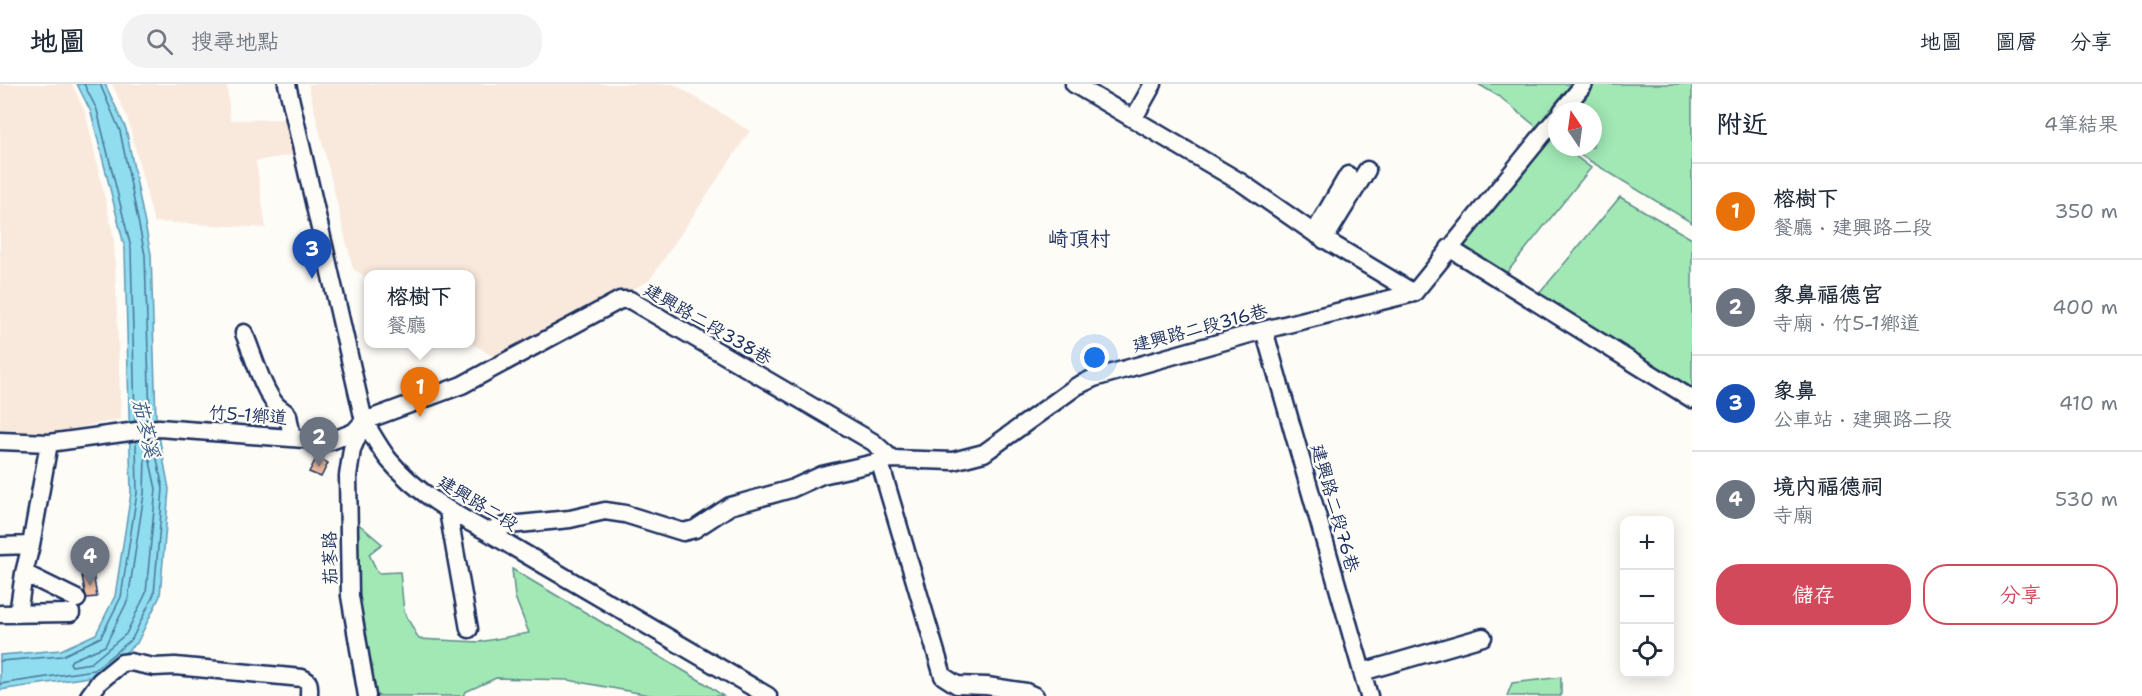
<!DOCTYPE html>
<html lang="zh-TW">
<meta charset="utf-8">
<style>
:root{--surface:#fff;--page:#f2f2f3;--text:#1f2937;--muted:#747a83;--line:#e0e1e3;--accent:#d1495b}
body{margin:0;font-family:"Shantell Sans","LXGW WenKai TC",sans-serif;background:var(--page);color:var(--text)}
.controls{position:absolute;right:18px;bottom:18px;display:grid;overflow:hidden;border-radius:12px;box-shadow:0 3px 15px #0003}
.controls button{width:54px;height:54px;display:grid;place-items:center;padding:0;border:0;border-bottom:2px solid var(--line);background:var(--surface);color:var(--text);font:30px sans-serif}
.compass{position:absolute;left:1548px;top:18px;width:54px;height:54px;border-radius:50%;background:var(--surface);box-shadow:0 3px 15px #0003;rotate:347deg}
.you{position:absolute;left:1095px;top:274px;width:21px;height:21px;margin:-15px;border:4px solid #fff;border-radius:50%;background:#1a73e8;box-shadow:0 0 0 9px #1a73e833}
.badge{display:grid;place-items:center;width:39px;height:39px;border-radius:50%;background:var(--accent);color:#fff;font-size:20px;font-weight:700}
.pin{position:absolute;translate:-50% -50px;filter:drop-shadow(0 2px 3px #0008)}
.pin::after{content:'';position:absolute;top:32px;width:21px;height:18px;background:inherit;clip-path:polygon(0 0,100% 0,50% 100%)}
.popup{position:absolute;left:364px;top:186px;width:111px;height:78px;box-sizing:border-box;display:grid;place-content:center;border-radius:12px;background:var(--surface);filter:drop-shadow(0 2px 4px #0005);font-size:20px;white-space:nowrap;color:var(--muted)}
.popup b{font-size:22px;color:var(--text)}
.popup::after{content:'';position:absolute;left:50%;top:100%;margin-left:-12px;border:12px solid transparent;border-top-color:var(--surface)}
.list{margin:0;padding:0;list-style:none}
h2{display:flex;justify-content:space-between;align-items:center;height:78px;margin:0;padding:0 24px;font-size:26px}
h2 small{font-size:20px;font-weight:400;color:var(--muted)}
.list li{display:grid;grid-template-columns:39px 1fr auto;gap:18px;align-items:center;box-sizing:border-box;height:96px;padding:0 24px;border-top:2px solid var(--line)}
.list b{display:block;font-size:22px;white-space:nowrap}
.list p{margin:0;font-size:20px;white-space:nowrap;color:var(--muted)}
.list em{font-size:20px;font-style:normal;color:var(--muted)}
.actions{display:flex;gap:12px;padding:18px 24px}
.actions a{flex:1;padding:14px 0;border:2px solid var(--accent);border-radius:24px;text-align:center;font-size:21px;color:var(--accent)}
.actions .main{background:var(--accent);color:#fff}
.icon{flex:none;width:33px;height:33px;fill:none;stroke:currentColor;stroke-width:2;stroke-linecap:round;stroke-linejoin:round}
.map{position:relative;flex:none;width:1692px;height:612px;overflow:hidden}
header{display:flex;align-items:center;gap:36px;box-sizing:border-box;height:84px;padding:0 30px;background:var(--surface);border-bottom:2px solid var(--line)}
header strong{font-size:28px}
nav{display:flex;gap:33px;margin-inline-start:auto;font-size:21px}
.search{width:420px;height:54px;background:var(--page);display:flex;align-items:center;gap:15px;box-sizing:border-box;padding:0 21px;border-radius:24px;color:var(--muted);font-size:22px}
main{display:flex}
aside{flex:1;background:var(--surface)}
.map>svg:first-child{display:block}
.built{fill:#f9e9dd}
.green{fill:#a1e8b5;stroke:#5e8c8a;stroke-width:1.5}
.water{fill:#8fddef;stroke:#6197b5;stroke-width:1.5}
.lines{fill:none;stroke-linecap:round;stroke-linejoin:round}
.shore{stroke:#497598;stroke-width:1.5}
.building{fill:#f0bea1;stroke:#1b2f5e;stroke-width:1.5}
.minor-casing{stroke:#1b2f5e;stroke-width:21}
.minor{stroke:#fdfcf7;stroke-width:16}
.labels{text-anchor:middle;stroke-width:4.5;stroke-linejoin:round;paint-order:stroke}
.street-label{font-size:18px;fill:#1b2f5e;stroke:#fdfcf7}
.water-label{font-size:20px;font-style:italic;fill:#385a82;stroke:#fdfcf7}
.quarter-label{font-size:21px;fill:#1b2f5e;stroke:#fdfcf7}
</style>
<header>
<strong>地圖</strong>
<div class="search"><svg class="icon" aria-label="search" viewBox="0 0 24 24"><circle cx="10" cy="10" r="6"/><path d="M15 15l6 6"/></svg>搜尋地點</div>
<nav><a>地圖</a><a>圖層</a><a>分享</a></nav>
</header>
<main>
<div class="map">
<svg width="1692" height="612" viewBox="0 0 1692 612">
<rect width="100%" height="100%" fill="#fdfcf7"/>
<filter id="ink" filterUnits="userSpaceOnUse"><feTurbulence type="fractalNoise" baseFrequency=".0167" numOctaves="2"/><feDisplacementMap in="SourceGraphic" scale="12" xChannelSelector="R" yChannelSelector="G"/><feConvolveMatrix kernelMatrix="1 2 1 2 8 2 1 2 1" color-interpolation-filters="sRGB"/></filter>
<g filter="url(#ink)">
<path class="built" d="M0,0H72L86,30L114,154L121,335L46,350L0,347Z
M112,0H227L230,36L287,35L292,71L256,77L266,144L154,138L127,33Z
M308,0H674L750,47L649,197L494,273L471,259V190H369V195L353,185Z"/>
<path class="green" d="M1478,0H1578L1557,33V57L1554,55L1557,58V63H1563L1591,84L1500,197L1449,164L1544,49L1500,13Z
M1584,0H1692V139L1567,63H1593V27H1562Z
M1620,113L1692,155V319L1533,217Z
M342,426L382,460L369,470L378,489L400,488L404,528L419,555L479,558L529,549L515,513L512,485L706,600L723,612H655L568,596L496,594L465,608L463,612H372Z
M1561,593V612H1507L1512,599Z"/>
<path class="water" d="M77,0H105L126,45L151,170L156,336L169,405L160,512L137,559L96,592L0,606V571L61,566L96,550L115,512L131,409L125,165L91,28Z"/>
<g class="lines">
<path class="shore" d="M84,0L97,26L131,164L135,337
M100,0L120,47L145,171L150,335
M145,371L149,373L156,405L146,509L126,550L91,579L72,582L70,579L72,576L105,562L128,516L144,410Z
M0,577L62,572L101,553L121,513L137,409L136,357
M0,600L94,586L132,555L154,510L163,405L153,355"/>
</g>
<path class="building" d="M317,373L328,379L321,393L309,388Z
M93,489L97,513L86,514L82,491Z"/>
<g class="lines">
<defs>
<path id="minor" d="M287,0L364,337C372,350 380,365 389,376C416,408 450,428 486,447L768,612
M1074,0L1242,99L1314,149L1414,209
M1562,27L1584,0
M1134,34L1153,0
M1314,149L1348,91
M1324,156L1367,86
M1449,164L1692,315
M1264,246L1369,612
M244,249C253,270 262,305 277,322C280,325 285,327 288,331L292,354
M363,340L352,365L348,392L350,512L367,612
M0,357L49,359L159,344L331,357L354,348L364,337L462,301L620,216H630L873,358L892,375
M880,379L943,592L957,601L987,602L1026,608L1035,612
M448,427L469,545
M486,447L509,441L570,435L605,427L625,430L683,448L695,445L730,422L791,405L822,391L892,375L953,377L984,369L1077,302L1094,294L1264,246L1414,209L1557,33
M0,462L31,461
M24,489L77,515
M0,530L71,529
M18,530L24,489L31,461L49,359
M1362,588L1483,553
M89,612L100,597L122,579L130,578L154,583L175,582L302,594C311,597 309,603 309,612"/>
</defs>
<use href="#minor" class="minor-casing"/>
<use href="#minor" class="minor"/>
</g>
</g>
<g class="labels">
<g class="street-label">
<text transform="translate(708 240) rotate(30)" y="6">建興路二段338巷</text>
<text transform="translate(1200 244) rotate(-15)" y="6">建興路二段316巷</text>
<text transform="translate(248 331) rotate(4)" y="6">竹5-1鄉道</text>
<text transform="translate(478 419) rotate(31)" y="6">建興路二段</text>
<text transform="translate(1335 424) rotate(74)" y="6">建興路二段76巷</text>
<text transform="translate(330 474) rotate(-91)" y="6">茄苳路</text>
</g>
<g class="water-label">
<text transform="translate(146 344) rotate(77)" y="7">茄苳溪</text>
</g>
<g class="quarter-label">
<text x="1079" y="162">崎頂村</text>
</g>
</g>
</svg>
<div class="controls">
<button>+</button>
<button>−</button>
<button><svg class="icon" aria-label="locate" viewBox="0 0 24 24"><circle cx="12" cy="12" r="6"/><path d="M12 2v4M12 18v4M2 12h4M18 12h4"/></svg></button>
</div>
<svg class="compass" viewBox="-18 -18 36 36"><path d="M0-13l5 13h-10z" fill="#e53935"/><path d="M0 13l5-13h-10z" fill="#747a83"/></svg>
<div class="you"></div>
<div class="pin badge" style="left:420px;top:333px;background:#e8710a">1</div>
<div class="popup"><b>榕樹下</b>餐廳</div>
<div class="pin badge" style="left:319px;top:383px;background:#6b7280">2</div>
<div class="pin badge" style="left:312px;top:195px;background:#1a4fb4">3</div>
<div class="pin badge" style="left:90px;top:502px;background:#6b7280">4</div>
</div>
<aside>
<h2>附近<small>4筆結果</small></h2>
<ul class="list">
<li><span class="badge" style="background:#e8710a">1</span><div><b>榕樹下</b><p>餐廳 · 建興路二段</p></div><em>350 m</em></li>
<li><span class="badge" style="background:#6b7280">2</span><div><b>象鼻福德宮</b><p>寺廟 · 竹5-1鄉道</p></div><em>400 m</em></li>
<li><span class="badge" style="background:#1a4fb4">3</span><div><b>象鼻</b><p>公車站 · 建興路二段</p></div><em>410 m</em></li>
<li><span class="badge" style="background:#6b7280">4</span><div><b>境內福德祠</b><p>寺廟</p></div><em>530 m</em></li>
</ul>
<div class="actions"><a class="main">儲存</a><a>分享</a></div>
</aside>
</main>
